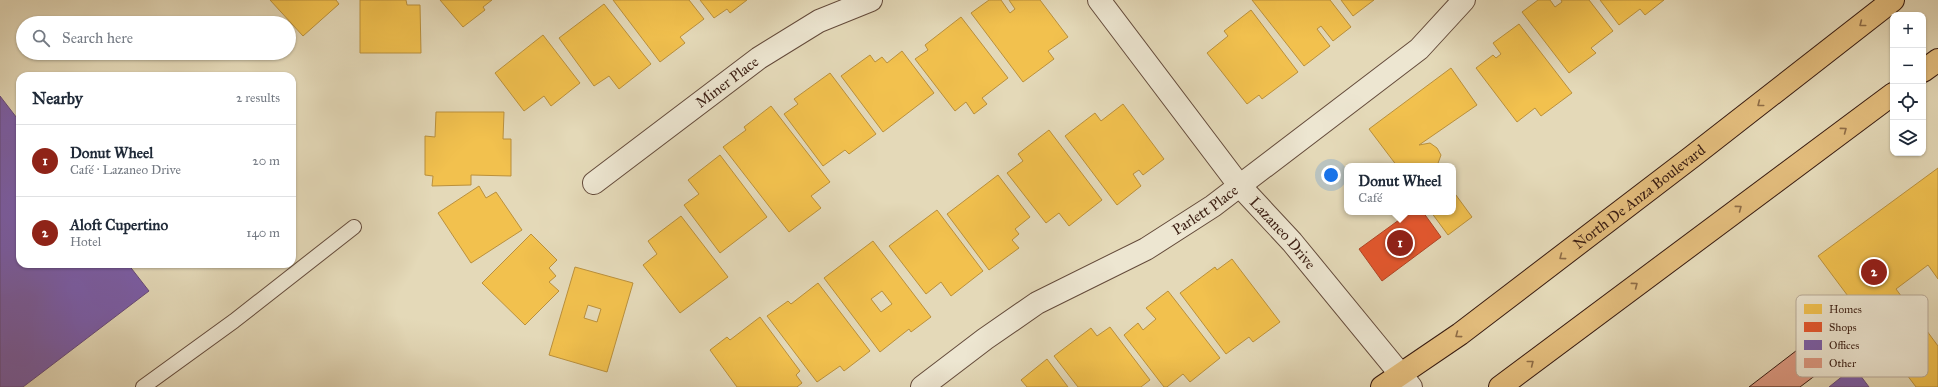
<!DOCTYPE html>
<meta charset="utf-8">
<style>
:root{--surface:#fff;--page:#f6f6f7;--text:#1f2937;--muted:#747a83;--line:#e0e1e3;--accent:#8f2418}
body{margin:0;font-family:"IM FELL Great Primer",serif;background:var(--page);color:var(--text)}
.controls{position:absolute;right:12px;top:12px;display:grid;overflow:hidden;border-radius:8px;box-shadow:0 1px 3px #0004}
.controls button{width:36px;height:36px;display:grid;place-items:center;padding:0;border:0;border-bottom:1px solid var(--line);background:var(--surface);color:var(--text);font:20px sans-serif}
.you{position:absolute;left:1331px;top:175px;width:14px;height:14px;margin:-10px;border:3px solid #fff;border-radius:50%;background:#1a73e8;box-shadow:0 0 0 6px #1a73e833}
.badge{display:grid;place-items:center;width:26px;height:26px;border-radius:50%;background:var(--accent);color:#fff;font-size:13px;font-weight:700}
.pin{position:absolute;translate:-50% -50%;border:2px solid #fff;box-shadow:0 1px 4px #0006}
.popup{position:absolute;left:1344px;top:163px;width:112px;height:52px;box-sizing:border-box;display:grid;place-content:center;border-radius:8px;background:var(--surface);filter:drop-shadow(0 1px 3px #0005);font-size:13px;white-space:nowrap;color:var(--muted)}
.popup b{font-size:15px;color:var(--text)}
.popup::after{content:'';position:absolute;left:50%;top:100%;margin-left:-8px;border:8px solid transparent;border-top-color:var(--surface)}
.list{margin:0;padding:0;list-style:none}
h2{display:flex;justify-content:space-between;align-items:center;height:52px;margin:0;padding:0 16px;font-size:17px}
h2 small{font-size:13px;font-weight:400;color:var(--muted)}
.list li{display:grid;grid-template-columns:26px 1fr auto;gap:12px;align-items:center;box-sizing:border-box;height:72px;padding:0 16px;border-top:1px solid var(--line)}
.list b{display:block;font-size:15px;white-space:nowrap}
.list p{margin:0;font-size:13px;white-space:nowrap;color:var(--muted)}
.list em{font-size:13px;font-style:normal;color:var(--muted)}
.icon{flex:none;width:22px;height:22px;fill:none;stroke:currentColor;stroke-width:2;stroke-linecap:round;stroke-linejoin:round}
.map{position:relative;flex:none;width:1938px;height:387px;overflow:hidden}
.search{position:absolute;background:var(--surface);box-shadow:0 1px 3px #0004;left:16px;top:16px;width:280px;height:44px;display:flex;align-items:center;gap:10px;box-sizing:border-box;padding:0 14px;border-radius:22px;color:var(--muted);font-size:15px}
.panel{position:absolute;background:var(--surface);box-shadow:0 1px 3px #0004;left:16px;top:72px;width:280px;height:196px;border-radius:12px}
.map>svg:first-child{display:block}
.homes{fill:#f2c14e;stroke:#ba903c;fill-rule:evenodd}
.shops{fill:#e4572e;stroke:#b14525}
.offices{fill:#7b5ea7;stroke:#674a7a}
.building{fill:#db9880;stroke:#391c11}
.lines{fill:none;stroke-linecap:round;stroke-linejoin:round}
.lane-casing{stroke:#644b3b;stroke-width:16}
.street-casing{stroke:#644b3b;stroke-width:24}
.primary-casing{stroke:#391c11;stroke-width:24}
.lane{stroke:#ede6d1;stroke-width:14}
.street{stroke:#ede6d1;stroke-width:22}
.primary{stroke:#e2bc7c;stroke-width:22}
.oneway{stroke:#8e6c46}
.labels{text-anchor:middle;stroke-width:4;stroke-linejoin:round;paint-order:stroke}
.street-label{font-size:15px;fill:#391c11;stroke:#ede6d1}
.key{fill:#ede6d1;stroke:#b7a997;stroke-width:1}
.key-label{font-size:11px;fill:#391c11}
</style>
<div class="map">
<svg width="1938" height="387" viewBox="0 0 1938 387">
<rect width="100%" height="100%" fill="#e4d9b8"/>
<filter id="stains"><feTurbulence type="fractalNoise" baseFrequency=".005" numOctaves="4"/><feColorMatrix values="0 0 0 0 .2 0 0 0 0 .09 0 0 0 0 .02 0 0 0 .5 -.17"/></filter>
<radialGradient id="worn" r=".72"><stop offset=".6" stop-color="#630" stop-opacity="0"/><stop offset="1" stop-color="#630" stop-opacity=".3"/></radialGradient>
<path class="homes" d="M270,0H336L339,4L303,36Z
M360,0H406L407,5H420L421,53H360Z
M440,0H492L483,7L485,10L463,27Z
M613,0H689L704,19L680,37L685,43L660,62Z
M700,0H747L730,13L727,9L714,18Z
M989,0H1001L1010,13L1015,9L1009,0H1040L1068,37L1048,51L1054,59L1023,82L971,13Z
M1252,0H1330L1351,27L1333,41L1321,26L1317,29L1330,46L1304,66Z
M1341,0H1374L1353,16Z
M1538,0H1550L1555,7L1562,2L1561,0H1589L1613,31L1591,48L1596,53L1569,73L1522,12Z
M1600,0H1664L1645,15L1640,9L1619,25Z
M604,4L651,64L619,89L609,76L594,86L559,38Z
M1251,10L1298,72L1262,99L1259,95L1247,104L1207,53L1228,36L1224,31Z
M961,17L1008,78L982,98L987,104L974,114L966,102L955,111L915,59L928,50L925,45Z
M1519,24L1572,93L1541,116L1535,108L1517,122L1476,68L1493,55L1496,58L1501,54L1493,43Z
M543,35L580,83L551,106L544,96L524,111L495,73Z
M902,51L934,93L883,132L841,76L870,55L875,62L882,57L887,63Z
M1451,68L1477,105L1419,145L1430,143L1437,148L1441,155L1437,166H1397L1369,129Z
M830,73L876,134L849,154L845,150L823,166L784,114L798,104L794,99Z
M1123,104L1164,159L1143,175L1139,170L1133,174L1141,186L1117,205L1065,136L1095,113L1101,121Z
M771,106L830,182L811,196L821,208L789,232L723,147L746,130L744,127Z
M436,112H504L503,139H511V176L471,175V185L432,186L433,176L425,175V136L435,137Z
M1049,130L1102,200L1069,226L1059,213L1046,223L1007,173L1023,161L1018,154Z
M720,155L767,217L720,253L684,205L699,194L688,180Z
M1938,168V279L1928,265L1896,289L1938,346V387H1916L1818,256Z
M998,175L1030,217L1015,229L1019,234L1012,240L1019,248L989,270L947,214Z
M479,186L486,198L496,192L522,230L471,263L438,213Z
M1453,191L1472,217L1448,235L1431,212H1453Z
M937,210L983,271L951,296L941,282L926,294L889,246Z
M681,216L728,277L680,313L643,265L657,254L648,241Z
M531,234L557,260L549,268L556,276L549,282L559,291L525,325L482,283Z
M873,241L931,317L911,332L909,329L880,352L824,278ZM882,291L892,304L881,312L871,299Z
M1232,259L1280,322L1253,342L1249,337L1226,354L1180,293L1215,267L1217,270Z
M575,267L633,283L607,372L549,355ZM588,305L601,309L597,322L584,318Z
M818,283L870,351L844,371L840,366L817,382L767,316L788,301L791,304Z
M1168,291L1220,358L1190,382L1183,374L1167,387H1164L1124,335L1138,323L1143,330L1156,319L1146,308Z
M760,317L800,371L796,375L802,383L797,387H737L710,350L727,337L730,340Z
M1110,327L1150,380L1141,387H1078L1054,356L1091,328L1097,336Z
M1047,359L1068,387H1027L1021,380Z"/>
<path class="shops" d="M1410,212H1423L1441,237L1382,281L1359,249Z"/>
<path class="offices" d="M0,96L20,122V264H128L149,291L23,387H0Z
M1854,367L1869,387H1829Z"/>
<path class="building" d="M1818,334L1837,359L1800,387H1749Z"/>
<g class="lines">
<defs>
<path id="lane" d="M143,387L234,321L354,227"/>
<g id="street">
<path id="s1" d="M1099,0L1239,185L1292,242L1411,387"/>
<path id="s2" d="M594,183L759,58L819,21L871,0"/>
<path id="s3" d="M922,387L985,339L1037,303L1146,249L1213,206L1419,49L1464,0"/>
</g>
<g id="primary">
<path d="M1923,71L1938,60"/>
<path id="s4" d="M1382,387L1460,334L1693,156L1893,0"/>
<path d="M1500,387L1893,94"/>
</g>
</defs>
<use href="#lane" class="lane-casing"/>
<use href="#street" class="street-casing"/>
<use href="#primary" class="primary-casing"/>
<use href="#lane" class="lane"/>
<use href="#street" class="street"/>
<use href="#primary" class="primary"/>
</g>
<defs><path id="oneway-chevron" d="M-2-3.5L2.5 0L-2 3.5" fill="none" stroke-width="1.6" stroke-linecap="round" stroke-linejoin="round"/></defs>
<g class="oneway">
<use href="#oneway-chevron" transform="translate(1862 24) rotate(142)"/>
<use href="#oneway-chevron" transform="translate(1760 104) rotate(142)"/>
<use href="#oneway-chevron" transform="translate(1844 130) rotate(-37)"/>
<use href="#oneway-chevron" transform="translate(1739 208) rotate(-37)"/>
<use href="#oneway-chevron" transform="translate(1562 257) rotate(143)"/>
<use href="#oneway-chevron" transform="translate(1635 285) rotate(-37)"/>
<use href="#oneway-chevron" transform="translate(1458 335) rotate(143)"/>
<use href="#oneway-chevron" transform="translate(1531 363) rotate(-38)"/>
</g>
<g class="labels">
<g class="street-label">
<text dy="5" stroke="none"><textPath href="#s2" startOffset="167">Miner Place</textPath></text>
<text dy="5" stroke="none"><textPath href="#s4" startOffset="320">North De Anza Boulevard</textPath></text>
<text dy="5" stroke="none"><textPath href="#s3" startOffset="335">Parlett Place</textPath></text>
<text dy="5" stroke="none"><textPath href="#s1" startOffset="297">Lazaneo Drive</textPath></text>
</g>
</g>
<rect x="1796" y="295" width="132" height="82" rx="6" class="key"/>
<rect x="1804" y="304" width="18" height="10" fill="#f2c14e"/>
<rect x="1804" y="322" width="18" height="10" fill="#e4572e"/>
<rect x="1804" y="340" width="18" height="10" fill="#7b5ea7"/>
<rect x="1804" y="358" width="18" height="10" fill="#db9880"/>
<g class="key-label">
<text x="1829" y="313">Homes</text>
<text x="1829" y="331">Shops</text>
<text x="1829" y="349">Offices</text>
<text x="1829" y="367">Other</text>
</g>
<rect width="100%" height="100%" filter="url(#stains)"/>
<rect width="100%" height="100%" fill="url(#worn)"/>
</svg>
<div class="controls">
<button>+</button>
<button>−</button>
<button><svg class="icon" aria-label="locate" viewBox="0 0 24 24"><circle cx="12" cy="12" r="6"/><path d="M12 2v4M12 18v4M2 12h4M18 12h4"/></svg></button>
<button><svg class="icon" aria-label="layers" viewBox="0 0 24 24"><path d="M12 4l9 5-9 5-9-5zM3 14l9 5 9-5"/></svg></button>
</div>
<div class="you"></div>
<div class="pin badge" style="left:1400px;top:243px">1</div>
<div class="popup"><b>Donut Wheel</b>Café</div>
<div class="pin badge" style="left:1874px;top:272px">2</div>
<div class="search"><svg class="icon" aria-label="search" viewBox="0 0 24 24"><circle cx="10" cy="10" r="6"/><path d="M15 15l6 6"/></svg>Search here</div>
<section class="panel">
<h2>Nearby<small>2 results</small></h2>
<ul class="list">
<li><span class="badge">1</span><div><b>Donut Wheel</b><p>Café · Lazaneo Drive</p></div><em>20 m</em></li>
<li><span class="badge">2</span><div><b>Aloft Cupertino</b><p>Hotel</p></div><em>140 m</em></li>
</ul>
</section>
</div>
